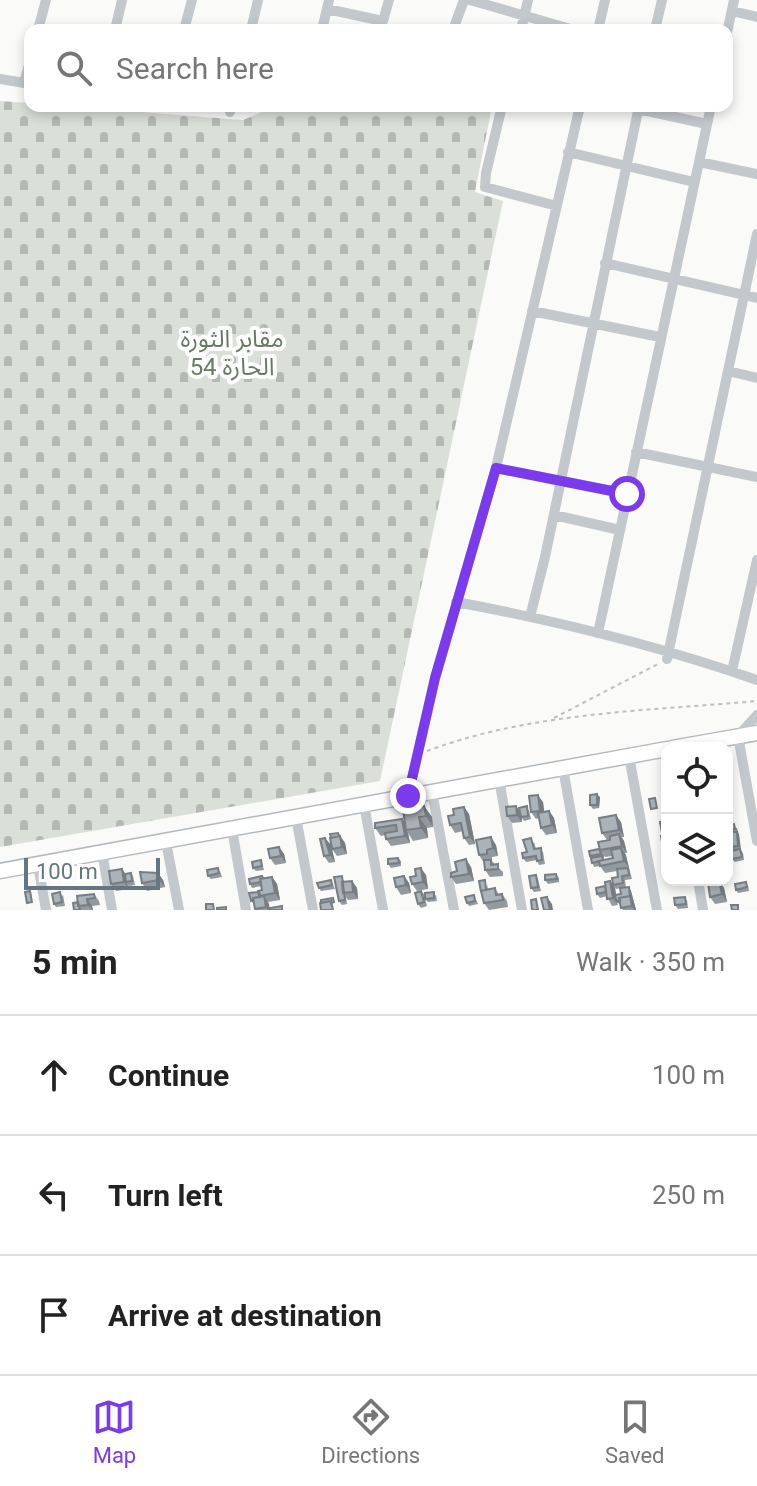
<!DOCTYPE html>
<meta charset="utf-8">
<style>
:root{--surface:#fff;--page:#f6f6f6;--text:#222;--muted:#767676;--line:#e0e0e0;--accent:#7c3aed}
body{margin:0;font-family:Roboto,"Noto Sans Arabic",sans-serif;background:var(--page);color:var(--text)}
.controls{position:absolute;right:24px;bottom:24px;display:grid;overflow:hidden;border-radius:16px;box-shadow:0 4px 12px #0003}
.controls button{width:72px;height:72px;display:grid;place-items:center;padding:0;border:0;border-bottom:2px solid var(--line);background:var(--surface);color:var(--text);font:40px sans-serif}
.scale{position:absolute;left:24px;bottom:20px;width:136px;box-sizing:border-box;padding-left:8px;border:4px solid #657683;border-top:0;font-size:22px;line-height:28px;white-space:nowrap;color:#657683;-webkit-text-stroke:6px #fff;paint-order:stroke}
.stop{position:absolute;width:24px;height:24px;margin:-18px;border:6px solid #7c3aed;border-radius:50%;background:#fff}
.stop.end{background:#7c3aed;border-color:#fff;box-shadow:0 2px 8px #0008}
.list{margin:0;padding:0;list-style:none}
h2{display:flex;justify-content:space-between;align-items:center;height:104px;margin:0;padding:0 32px;font-size:34px}
h2 small{font-size:26px;font-weight:400;color:var(--muted)}
.list li{display:grid;grid-template-columns:52px 1fr auto;gap:24px;align-items:center;box-sizing:border-box;height:120px;padding:0 32px;border-top:2px solid var(--line)}
.list b{display:block;font-size:30px;white-space:nowrap}
.list em{font-size:26px;font-style:normal;color:var(--muted)}
.icon{flex:none;width:44px;height:44px;fill:none;stroke:currentColor;stroke-width:2;stroke-linecap:round;stroke-linejoin:round}
.map{position:relative;flex:none;width:757px;height:910px;overflow:hidden}
.search{position:absolute;background:var(--surface);box-shadow:0 4px 12px #0003;left:24px;right:24px;top:24px;height:88px;display:flex;align-items:center;gap:20px;box-sizing:border-box;padding:0 28px;border-radius:16px;color:var(--muted);font-size:30px}
.sheet{height:464px;background:var(--surface)}
nav{display:flex;justify-content:space-around;align-items:center;box-sizing:border-box;height:112px;border-top:2px solid var(--line);background:var(--surface);font-size:22px;color:var(--muted)}
nav a{display:grid;justify-items:center;gap:4px}
nav .on{color:var(--accent)}
.map>svg:first-child{display:block}
.cemetery{fill:url(#cemetery-stones)}
.lines{fill:none;stroke-linecap:round;stroke-linejoin:round}
.secondary-casing{stroke:#b3babf;stroke-width:17}
.path{stroke:#bbbfc2;stroke-width:2;stroke-dasharray:4 4;stroke-linecap:butt}
.minor{stroke:#c3c8cc;stroke-width:10}
.secondary{stroke:#fff;stroke-width:14}
.wall{fill:#929a9f;fill-rule:evenodd}
.shaded-wall{fill:#777d82}
.building{fill:#aab3b9;stroke:#777d82;stroke-width:2}
.route{stroke:#7c3aed;stroke-width:10}
.labels{text-anchor:middle;stroke-width:8;stroke-linejoin:round;paint-order:stroke}
.park-label{font-size:24px;fill:#687a64;stroke:#fff}
</style>
<div class="map">
<svg width="757" height="910" viewBox="0 0 757 910">
<defs>
<pattern id="cemetery-stones" width="16" height="16" patternUnits="userSpaceOnUse" patternTransform="scale(2)"><rect width="16" height="16" fill="#dadfd7"/><path d="M2 7V4a2 2 0 0 1 4 0v3zM10 15v-3a2 2 0 0 1 4 0v3z" fill="#b4b9b4"/></pattern>
</defs>
<rect width="100%" height="100%" fill="#fafaf8"/>
<path class="cemetery" d="M0,101L30,103V106H65L243,120L276,106H492L475,192L503,201L380,781L0,847Z"/>
<g class="lines">
<defs>
<path id="secondary" d="M672,748L757,733
M0,871L667,749"/>
</defs>
<use href="#secondary" class="secondary-casing"/>
<path class="path" d="M554,718L658,664
M427,751C532,712 646,711 757,701"/>
<path class="minor" d="M470,0L574,30
M327,9L383,21L389,0
M732,11L757,17
M38,30L46,0
M115,30L122,0
M184,30L192,0
M251,30L258,0
M322,30L329,0
M453,30L464,0
M521,30L528,0
M598,30L605,0
M655,30L662,0
M727,33L734,0
M0,79L30,84
M24,83L30,61
M502,106L486,173L485,187L557,206
M638,109L707,124
M230,112L231,106
M568,152L694,182
M699,162L757,174
M605,263L757,298
M532,311L660,337
M728,371L757,378
M636,452L757,477
M496,468L627,494
M554,515L620,530
M456,602C558,621 659,646 757,680
M530,617L545,557L639,106
M598,633L711,106
M667,659L757,234
M732,671L757,560
M757,715L738,736L757,841
M629,756L657,910
M563,768L588,910
M499,779L522,910
M432,792L454,910
M408,796L435,678L496,468L580,106
M364,804L383,910
M296,817L313,910
M232,829L246,910
M166,842L179,910
M102,852L112,910
M38,865L46,910
M698,880L703,910"/>
<use href="#secondary" class="secondary"/>
</g>
<path class="wall" d="M600,797L599,808L593,809L590,805Z
M543,802L544,812L549,811L554,818L557,833L546,835L541,828L539,818L536,819L531,812Z
M424,806L432,817L433,827L427,828L428,838L413,841L408,833L410,843L391,846L386,839L385,835L381,836L375,828L402,819L405,823Z
M464,807L469,814L475,844L469,845L464,838L463,831L455,833L450,825L454,815Z
M529,810L531,819L524,821L522,818V822L512,823L507,816L520,811Z
M621,822L624,837H622L624,841L627,853H625L632,879L625,880L626,887L616,889L613,885L618,877L617,871L605,873L600,866L594,867L590,856L599,849L607,840L602,833ZM604,856L605,857L613,856V858L604,860Z
M667,823V854L663,848L664,836L662,833Z
M727,825L737,828L739,835L740,849L743,853L744,860L735,862L732,859L731,851L728,847L731,838L730,834L727,833Z
M338,833L345,843L347,854L337,856L332,849Z
M476,840L496,845L498,856L492,857V861L503,872V876L490,877L485,870L484,863L479,855Z
M534,842L536,849L543,852L545,864L539,865L537,860L526,862L523,858Z
M331,845L335,862L329,863L324,856Z
M727,846L732,867L727,868Z
M279,847L284,854L286,863L275,865L270,858Z
M398,858L401,861V866L391,868L388,864Z
M261,860L264,870L256,871L253,868Z
M471,867L474,881L456,884L451,877L457,871Z
M122,869L125,874L131,873L133,876L135,885L129,886L128,885L129,889L116,891L111,884Z
M220,871L222,877L211,879L208,876Z
M158,873L163,880L165,887L147,891L142,883Z
M556,874L559,878V882L548,884L545,880Z
M426,875L428,889L417,891L412,884Z
M536,875L538,879L541,891L534,892L531,888Z
M342,876L344,882L352,881L357,888L358,899L348,900L346,897L347,904L342,905L339,901Z
M404,876L409,883L411,893L401,895L396,887Z
M272,877L277,884L280,900L268,902L270,910H284H256L254,904L251,901L259,892L262,890V886L252,888L250,884L264,878Z
M331,880L335,889L321,891L319,888Z
M610,881L615,888L616,895L631,891L636,910H623L621,904L617,903L618,905L612,906L607,896L600,898L597,894Z
M719,881L724,888L727,902L715,904L710,897Z
M487,884L488,889L495,888L499,895L502,894L507,901L508,907L489,910L484,903Z
M748,885L749,891L738,893L736,890Z
M421,891L424,894L427,906L421,908L418,904Z
M94,894L99,901L100,905L92,906L93,910H74L78,902Z
M63,895L65,906L56,907L54,904Z
M436,895L437,901L428,902L425,899Z
M474,895L478,904L469,906L467,903Z
M687,900L688,908L678,909L675,905Z"/>
<path class="shaded-wall" d="M728,787L730,791L731,807L728,803Z
M597,794L600,797L599,808L597,805Z
M538,795L543,802L545,818L540,811Z
M424,806L432,817L433,827L426,816Z
M516,806L521,813L522,822L517,815Z
M464,807L469,814L475,844L470,837Z
M549,811L554,818L557,833L552,825Z
M616,815L621,822L624,837L619,830Z
M419,817L427,828L428,838L421,828Z
M402,819L407,827L406,830L408,833L410,843L405,836Z
M734,824L739,835L741,849L738,846L737,832Z
M338,833L345,843L347,854L342,847Z
M619,834L624,841L627,853L622,846Z
M491,837L496,845L498,856L493,848Z
M325,838L331,845L335,862L330,855Z
M727,846L728,847L732,867L727,860Z
M279,847L284,854L286,863L281,856Z
M621,848L626,855L629,868L624,861Z
M466,859L471,867L474,881L469,874Z
M421,868L426,875L428,889L423,882Z
M122,869L127,876L126,882L129,889L124,882Z
M158,873L163,880L165,887L159,880Z
M404,876L409,883L411,893L406,885Z
M272,877L277,884L280,900L275,893Z
M352,881L357,888L358,899L353,892Z
M610,881L615,888L617,901H616L618,905L613,898Z
M719,881L724,888L727,902L722,894Z
M629,887L631,891L636,910H634L632,906Z
M264,896L269,904L270,910H268L266,907Z
M547,897L552,904L553,910H550Z
M87,899L92,906L93,910L88,905Z"/>
<path class="building" d="M597,794V805H590V795Z
M538,795L540,811L531,812L529,796Z
M655,798L657,808L651,809L649,799Z
M424,806L426,816L419,817L421,828L406,830L403,809Z
M516,806L517,815L507,816L506,807Z
M527,806L528,816L521,817L519,808Z
M464,807L470,837L464,838L461,823L450,825L448,816L454,815L453,809Z
M549,811L552,825L541,828L538,813Z
M616,815L619,830L602,833L599,818Z
M402,819L405,836L386,839L385,833L397,831L396,825L375,828V823Z
M665,821L667,832L662,833L660,822Z
M734,824L735,829L727,830V825Z
M730,832H737L738,846L728,847L727,839L731,838Z
M338,833L339,836L331,838L330,834Z
M619,834L622,846L600,850L598,842L610,840V836Z
M340,836L342,847L332,849L330,838Z
M661,836H667V848H663Z
M491,837L493,848L487,850V854L479,855L476,840Z
M325,838L330,855L324,856L320,839Z
M531,838L534,849L541,848L542,860L537,861L536,856L523,858L522,853L527,852L523,840Z
M279,847L281,856L270,858L268,849Z
M621,848L624,861L600,866L599,861L613,858L611,850Z
M599,849L601,854L590,856L589,851Z
M740,849L742,857L732,859L731,851Z
M602,856L603,860L592,863L591,858Z
M398,858L399,863L388,864V859Z
M466,859L469,874L451,877V873L457,871L455,862Z
M261,860L262,866L253,868L252,862Z
M484,860H491V865L498,864V869L485,870Z
M218,868L219,873L208,876L207,870Z
M421,868L423,882L412,884L410,877L416,876L415,869Z
M628,868L629,875L622,876L623,883L613,885L612,878L618,877L617,869Z
M122,869L124,882L111,884L109,871Z
M140,872L158,873L159,880L142,883Z
M131,873L132,881L126,882L125,874Z
M556,874L557,879L545,880V875Z
M536,875L538,887L531,888L529,876Z
M262,876L263,878L260,879L261,882L250,884L249,879Z
M342,876L345,900L339,901L334,877Z
M404,876L406,885L396,887L394,878Z
M272,877L275,893L259,896L258,891L262,890L260,879Z
M331,880L332,885L319,888L317,883Z
M485,880L486,890L481,891V892L479,881Z
M352,881L353,892L343,893L342,882Z
M610,881L613,898L607,899L605,882Z
M719,881L722,894L710,897L708,883Z
M746,882L747,887L736,890L735,884Z
M605,886L606,892L597,894L596,888Z
M629,887L630,898V896L619,898L620,900L616,901L615,895L621,894L620,888Z
M495,888L496,895L502,894L503,900L484,903L481,891Z
M30,891L32,902L27,903L25,892Z
M421,891L424,902L418,904L415,893Z
M60,892L62,902L54,904L52,894Z
M259,892L261,897L253,898V900L251,901L249,893Z
M434,892V898L425,899V893Z
M94,894L95,898L87,899L88,905L78,906L77,896Z
M474,895L475,901L467,903L465,897Z
M264,896L266,907L255,909L253,898Z
M630,896L632,906L621,908L619,898Z
M547,897L550,910H544L541,898Z
M685,897L686,904L675,905L674,898Z
M333,898L334,902L331,903V901L321,903V900Z
M536,899L538,910H532L531,900Z
M331,901L333,910H321L320,903Z
M78,902L80,910H74L73,903Z
M206,904H213L214,910H206Z
M731,905H738V910H732Z
M282,906V910H270V908Z
M226,907V910H217V908Z"/>
<g class="lines">
<path class="route" d="M408,796L435,678L496,468L627,494"/>
</g>
<g class="labels">
<g class="park-label">
<text x="232" y="347">مقابر الثورة<tspan x="232" dy="28">الحارة 54</tspan></text>
</g>
</g>
</svg>
<div class="controls">
<button><svg class="icon" aria-label="locate" viewBox="0 0 24 24"><circle cx="12" cy="12" r="6"/><path d="M12 2v4M12 18v4M2 12h4M18 12h4"/></svg></button>
<button><svg class="icon" aria-label="layers" viewBox="0 0 24 24"><path d="M12 4l9 5-9 5-9-5zM3 14l9 5 9-5"/></svg></button>
</div>
<div class="scale">100 m</div>
<div class="stop" style="left:627px;top:494px"></div>
<div class="stop end" style="left:408px;top:796px"></div>
<div class="search"><svg class="icon" aria-label="search" viewBox="0 0 24 24"><circle cx="10" cy="10" r="6"/><path d="M15 15l6 6"/></svg>Search here</div>
</div>
<section class="sheet">
<h2>5 min<small>Walk · 350 m</small></h2>
<ul class="list">
<li><svg class="icon" aria-label="ahead" viewBox="0 0 24 24"><path d="M12 20V5M6 11l6-6 6 6"/></svg><div><b>Continue</b></div><em>100 m</em></li>
<li><svg class="icon" aria-label="left" viewBox="0 0 24 24"><path d="M17 20v-9H6M10 6l-5 5 5 5"/></svg><div><b>Turn left</b></div><em>250 m</em></li>
<li><svg class="icon" aria-label="arrive" viewBox="0 0 24 24"><path d="M6 21V4h12l-3 4 3 4H6"/></svg><div><b>Arrive at destination</b></div></li>
</ul>
</section>
<nav>
<a class="on"><svg class="icon" aria-label="map" viewBox="0 0 24 24"><path d="M3 6l6-2 6 2 6-2v14l-6 2-6-2-6 2zM9 4v14M15 6v14"/></svg>Map</a>
<a><svg class="icon" aria-label="directions" viewBox="0 0 24 24"><path d="M12 3l9 9-9 9-9-9zM9 14v-3h6M13 9l2 2-2 2"/></svg>Directions</a>
<a><svg class="icon" aria-label="saved" viewBox="0 0 24 24"><path d="M7 4h10v16l-5-4-5 4z"/></svg>Saved</a>
</nav>
